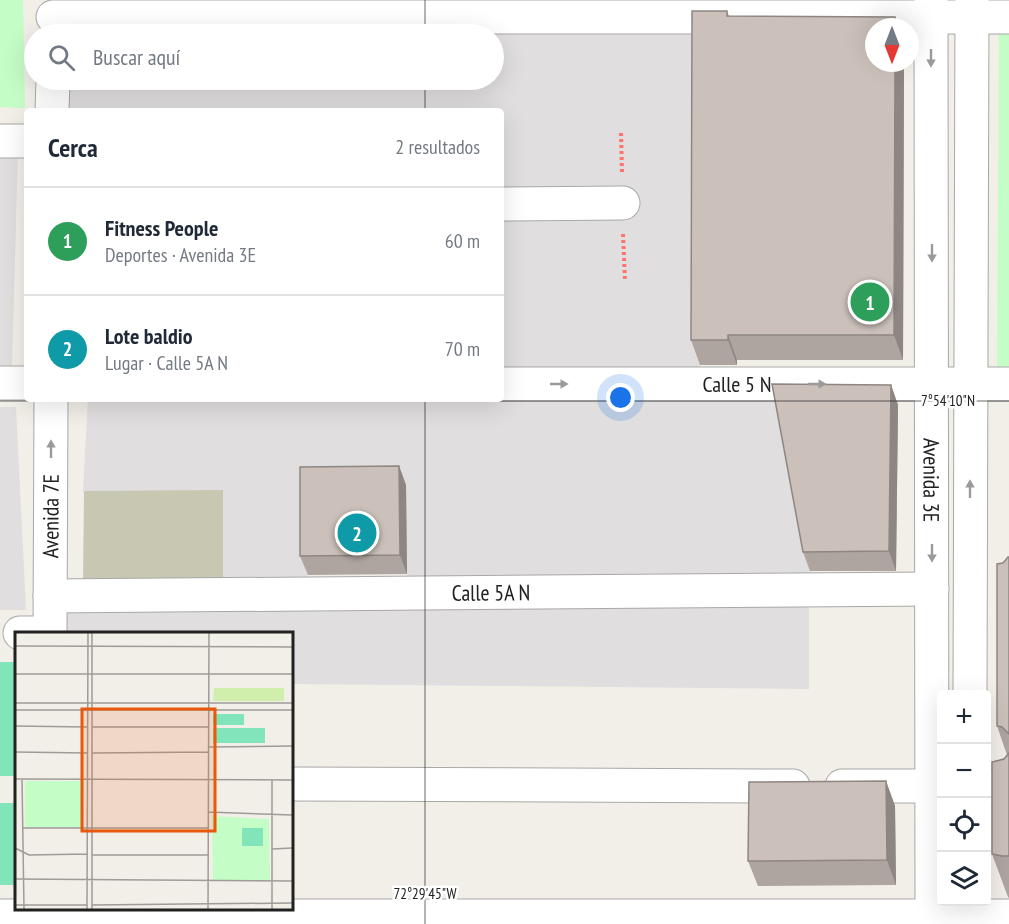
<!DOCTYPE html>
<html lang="es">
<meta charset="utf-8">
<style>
:root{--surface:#fff;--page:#f6f6f7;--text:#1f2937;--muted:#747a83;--line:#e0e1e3;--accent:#111827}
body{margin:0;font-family:"PT Sans Narrow",sans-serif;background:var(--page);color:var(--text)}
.controls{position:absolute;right:18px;bottom:18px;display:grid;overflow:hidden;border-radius:6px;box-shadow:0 6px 24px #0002}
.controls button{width:54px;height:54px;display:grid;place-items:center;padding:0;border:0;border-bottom:2px solid var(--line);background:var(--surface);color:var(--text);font:30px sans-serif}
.compass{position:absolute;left:865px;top:18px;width:54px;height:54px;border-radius:50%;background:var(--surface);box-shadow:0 6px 24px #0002;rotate:180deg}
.you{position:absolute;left:621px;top:398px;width:21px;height:21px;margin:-15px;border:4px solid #fff;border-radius:50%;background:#1a73e8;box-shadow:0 0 0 9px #1a73e833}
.badge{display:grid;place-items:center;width:39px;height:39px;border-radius:50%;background:var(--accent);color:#fff;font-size:20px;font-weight:700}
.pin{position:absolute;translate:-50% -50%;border:3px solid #fff;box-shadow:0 2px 6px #0006}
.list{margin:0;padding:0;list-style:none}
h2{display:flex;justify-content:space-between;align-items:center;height:78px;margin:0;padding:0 24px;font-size:26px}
h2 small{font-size:20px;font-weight:400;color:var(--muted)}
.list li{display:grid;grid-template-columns:39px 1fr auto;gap:18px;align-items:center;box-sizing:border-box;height:108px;padding:0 24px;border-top:2px solid var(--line)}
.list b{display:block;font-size:22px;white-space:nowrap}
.list p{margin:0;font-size:20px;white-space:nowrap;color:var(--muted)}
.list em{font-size:20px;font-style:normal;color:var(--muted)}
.icon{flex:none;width:33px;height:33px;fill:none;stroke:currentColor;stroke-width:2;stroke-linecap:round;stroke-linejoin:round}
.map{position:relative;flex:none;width:1009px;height:924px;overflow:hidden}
.search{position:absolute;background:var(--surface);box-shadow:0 6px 24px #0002;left:24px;top:24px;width:480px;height:66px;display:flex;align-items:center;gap:15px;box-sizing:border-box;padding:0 21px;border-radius:33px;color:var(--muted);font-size:22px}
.panel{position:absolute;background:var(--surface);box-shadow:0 6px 24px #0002;left:24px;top:108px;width:480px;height:294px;border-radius:6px}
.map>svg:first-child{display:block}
.residential{fill:#e0dede}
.construction{fill:#c8c7b2}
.park{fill:#c4fdc6}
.pitch{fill:#82e5b9}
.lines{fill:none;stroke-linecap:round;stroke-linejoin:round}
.minor-casing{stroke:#a8a8a8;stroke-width:35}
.path{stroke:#ff736c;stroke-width:4;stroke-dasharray:3 3;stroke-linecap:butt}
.minor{stroke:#fff;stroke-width:33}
.wall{fill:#afa5a0}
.shaded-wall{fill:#8e8682}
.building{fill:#cbc0ba;stroke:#8e8682;stroke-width:1.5}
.oneway{fill:#9b9b9b}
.ticks{fill:none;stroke:#212121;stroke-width:1.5;stroke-opacity:0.45}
.labels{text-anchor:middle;stroke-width:5;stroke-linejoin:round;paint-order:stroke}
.street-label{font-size:22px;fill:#212121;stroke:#fff}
.inset-road{fill:none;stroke:#9e9c98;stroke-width:1.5}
.view{fill:#e8590c;fill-opacity:0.15;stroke:#e8590c;stroke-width:3}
.inset-edge{fill:none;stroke:#212121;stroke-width:3}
.ticks-label{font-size:15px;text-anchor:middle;fill:#212121;stroke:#fff;stroke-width:5;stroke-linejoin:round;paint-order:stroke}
</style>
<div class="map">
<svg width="1009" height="924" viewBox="0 0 1009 924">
<rect width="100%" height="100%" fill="#f2eee8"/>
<path class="residential" d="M701,25L700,375L501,373V111H68L69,80H494V34H71V28Z
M0,148L18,149L12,369H0Z
M809,385L811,577L407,581L406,485L307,487L308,583L223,584L83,492L88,399H501Z
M0,407H16L26,610H0Z
M61,603L809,606V689L291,684V633H60Z"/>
<path class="construction" d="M223,490V584L83,585L84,491Z"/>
<path class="park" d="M0,0H23L25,108L0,107Z
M999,28H1009V373H997Z"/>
<path class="pitch" d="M0,662H15V776H0Z
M0,803H15V885H0Z"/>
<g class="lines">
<defs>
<g id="minor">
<path id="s1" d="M931,0L932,924"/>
<path d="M53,17H1009"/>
<path d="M52,111L53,80"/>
<path d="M0,141H27"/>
<path d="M501,204L623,203"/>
<path d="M0,383H27"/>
<path id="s2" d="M501,384H1009"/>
<path id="s3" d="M50,596L932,589"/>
<path d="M20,633H50"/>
<path id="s4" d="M50,633L51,399"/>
<path d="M970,694L972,0"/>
<path d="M291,784L793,786"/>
<path d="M842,786H932"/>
<path d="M986,788L1009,787"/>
<path d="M0,916H1009"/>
</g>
</defs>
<use href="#minor" class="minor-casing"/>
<path class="path" d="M621,133L622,172
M623,234L625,281"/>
<use href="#minor" class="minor"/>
</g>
<path class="wall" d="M727,11L729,16L874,63H904L903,360H737V365H700L691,340Z
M891,385L898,405L896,571H810L803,552Z
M399,466L406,485L407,574L308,575L300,556Z
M1009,557V898L1008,897L992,854L1007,755L997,726L1003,563Z
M886,781L895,806L896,885L758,886L748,861Z"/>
<path class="shaded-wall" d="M895,17L899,27H895Z
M895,63H904L903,360L894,335Z
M728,335L737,360V365L728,340Z
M891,385L898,405L896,571L889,551Z
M399,466L406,485L407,574L400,555Z
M886,781L895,806L896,885L887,860Z"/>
<path class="building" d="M692,11H727V16L895,17V27H874V63H895L894,335H728V340H691Z
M772,384L891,385L889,551L803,552Z
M399,466L400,555L300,556V467Z
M1008,557H1009V734L1002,727L997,726V564L1003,563Z
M1009,753V856H1002L992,854V762L1004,759Z
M886,781L887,860L748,861L749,782Z"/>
<defs><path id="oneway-solid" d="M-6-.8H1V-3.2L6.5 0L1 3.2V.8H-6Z" transform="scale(1.5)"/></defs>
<g class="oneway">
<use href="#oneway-solid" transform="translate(931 58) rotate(90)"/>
<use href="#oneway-solid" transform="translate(932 253) rotate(90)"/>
<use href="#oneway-solid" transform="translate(559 384)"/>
<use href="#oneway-solid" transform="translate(817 384)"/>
<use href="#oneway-solid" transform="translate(51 449) rotate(-90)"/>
<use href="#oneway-solid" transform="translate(970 489) rotate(-90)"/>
<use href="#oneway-solid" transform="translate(932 553) rotate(90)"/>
</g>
<path class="ticks" d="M425,0V34M425,80V111M425,399V924M0,401H1009"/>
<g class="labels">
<g class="street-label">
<text dy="8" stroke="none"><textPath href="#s2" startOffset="236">Calle 5 N</textPath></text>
<text dy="8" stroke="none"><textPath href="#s1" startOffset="480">Avenida 3E</textPath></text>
<text dy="8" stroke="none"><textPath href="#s4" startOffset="117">Avenida 7E</textPath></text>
<text dy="8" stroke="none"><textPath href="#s3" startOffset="441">Calle 5A N</textPath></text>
</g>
</g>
<g transform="translate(15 632)">
<rect width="278" height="278" fill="#f2eee8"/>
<path d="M199,56H269V69H198Z" fill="#d0eeac"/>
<path d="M10,149H69L68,195H10ZM197,184L254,187L255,248H198Z" fill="#c4fdc6"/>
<path d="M198,82H229V93H198ZM198,96H250V111H198ZM227,196H248V214H227Z" fill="#82e5b9"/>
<path class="inset-road" d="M0,14L277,15M0,42H277M0,71H277M0,78H277M0,94L72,95M77,95H194M194,115L277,114M0,120L72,121M77,121L194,120M0,147L277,148M7,147L9,277M193,180L277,183M7,196H193M0,216L14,223L72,222M257,217L277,216M77,223H193M0,247L277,249M0,273H72M77,273L277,271M72,277L73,1M77,277V1M193,277L194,1M257,277V148"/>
<path class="view" d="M67,77H200V199H67Z"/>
<rect width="278" height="278" class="inset-edge"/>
</g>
<g class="ticks-label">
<text x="948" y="406">7°54'10"N</text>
<text x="425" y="899">72°29'45"W</text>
</g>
</svg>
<div class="controls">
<button>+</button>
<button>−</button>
<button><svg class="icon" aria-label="locate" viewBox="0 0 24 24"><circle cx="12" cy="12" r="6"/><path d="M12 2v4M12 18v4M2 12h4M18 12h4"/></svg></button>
<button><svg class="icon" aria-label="layers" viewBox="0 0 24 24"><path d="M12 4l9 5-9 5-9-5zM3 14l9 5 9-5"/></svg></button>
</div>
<svg class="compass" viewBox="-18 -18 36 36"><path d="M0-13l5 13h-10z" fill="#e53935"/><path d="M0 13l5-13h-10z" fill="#747a83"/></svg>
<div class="you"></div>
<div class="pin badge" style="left:870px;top:302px;background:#2e9e5b">1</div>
<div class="pin badge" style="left:357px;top:533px;background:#0f9aa8">2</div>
<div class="search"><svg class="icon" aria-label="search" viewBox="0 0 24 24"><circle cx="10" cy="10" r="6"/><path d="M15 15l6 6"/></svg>Buscar aquí</div>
<section class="panel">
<h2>Cerca<small>2 resultados</small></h2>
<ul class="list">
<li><span class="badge" style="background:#2e9e5b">1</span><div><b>Fitness People</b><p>Deportes · Avenida 3E</p></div><em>60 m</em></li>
<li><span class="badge" style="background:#0f9aa8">2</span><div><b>Lote baldio</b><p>Lugar · Calle 5A N</p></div><em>70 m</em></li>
</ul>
</section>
</div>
